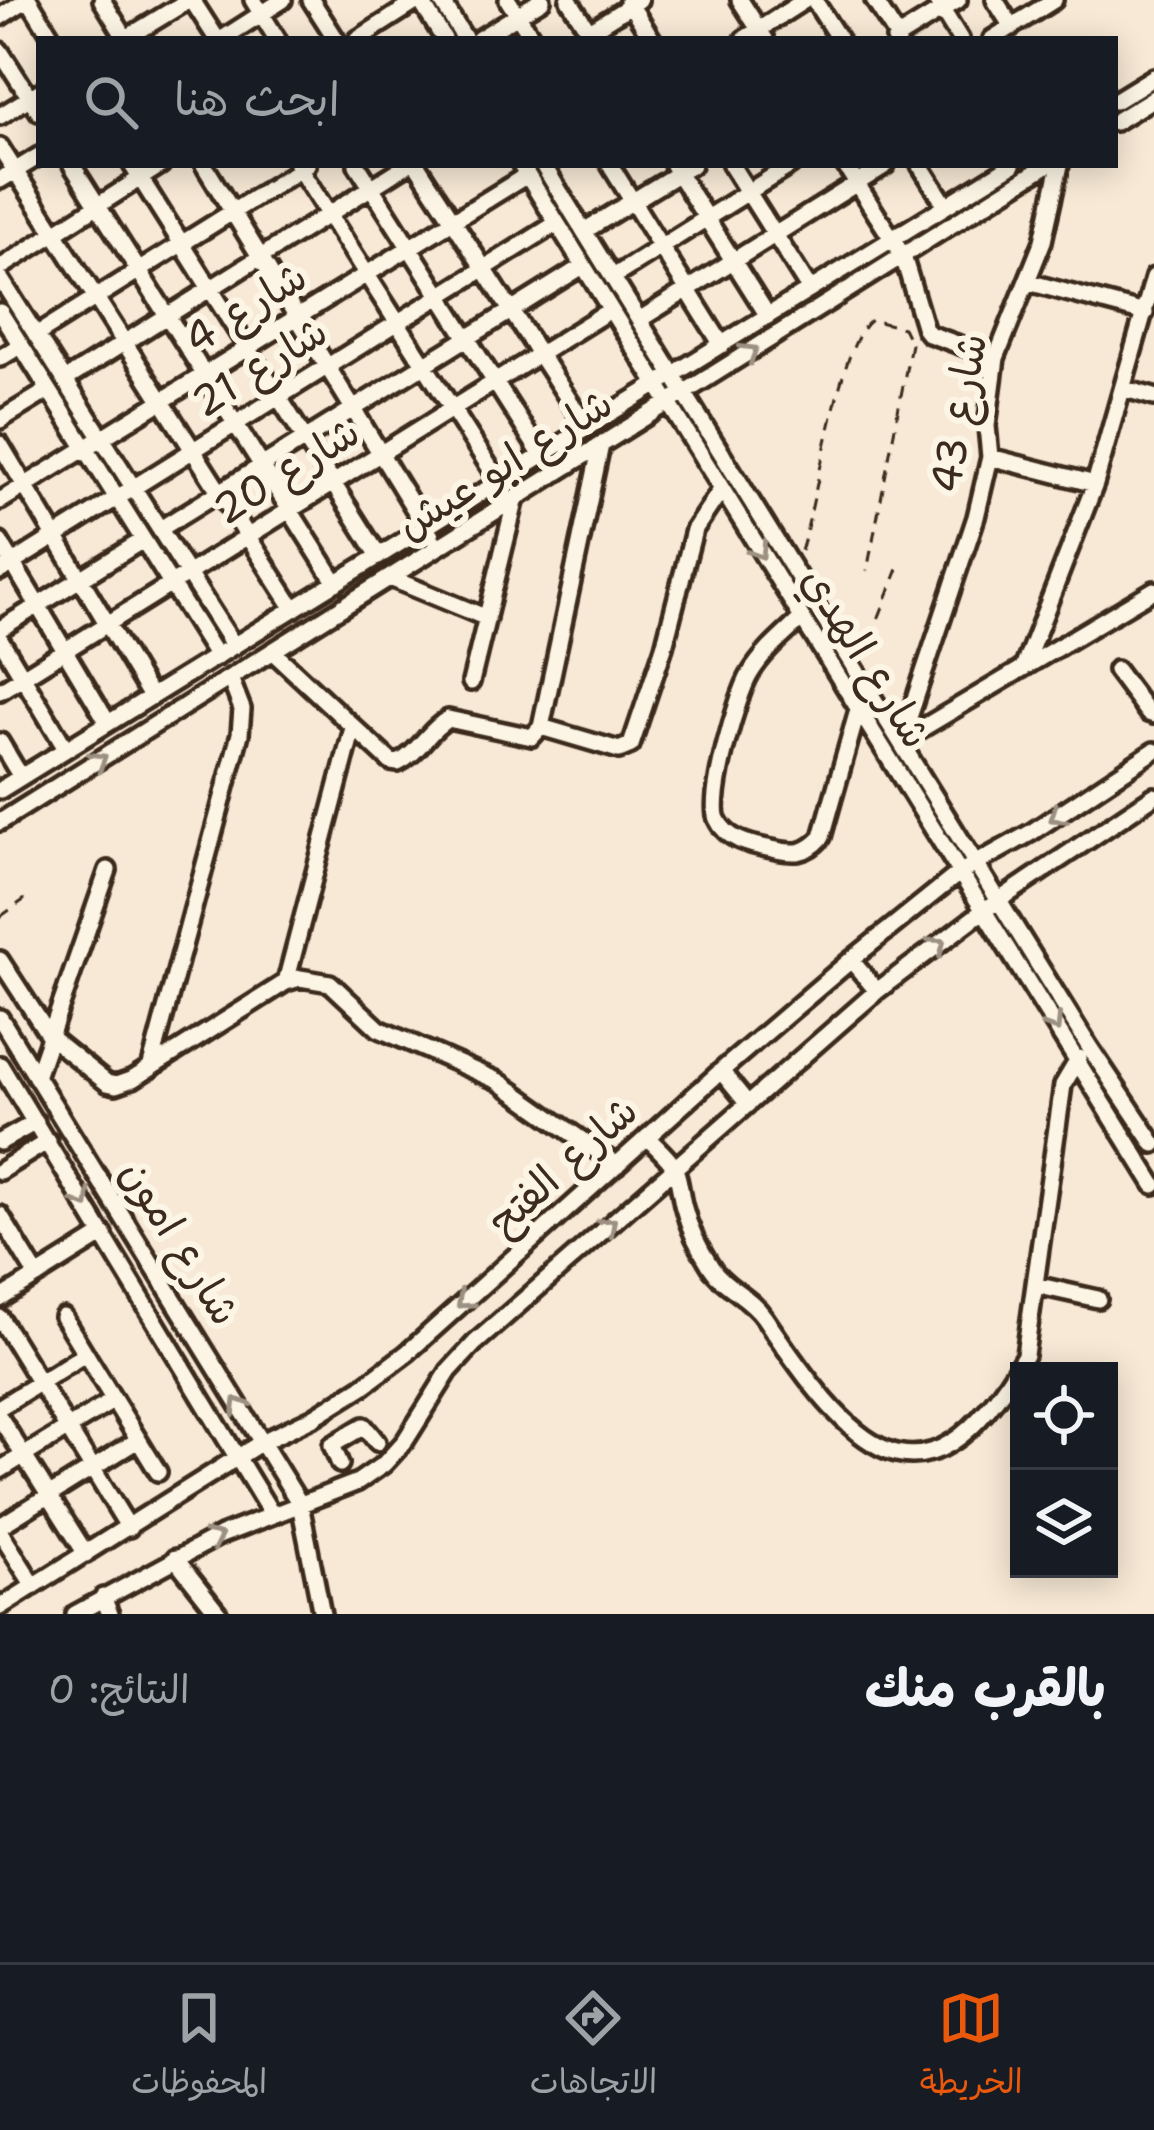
<!DOCTYPE html>
<html lang="ar">
<meta charset="utf-8">
<style>
:root{--surface:#171b24;--page:#242831;--text:#f1f3f6;--muted:#9ea1a6;--line:#363941;--accent:#ea580c}
body{margin:0;font-family:"Shantell Sans","Playpen Sans Arabic",sans-serif;background:var(--page);color:var(--text);direction:rtl}
.controls{position:absolute;right:36px;bottom:36px;display:grid;overflow:hidden;border-radius:0px;box-shadow:0 6px 30px #0003}
.controls button{width:108px;height:108px;display:grid;place-items:center;padding:0;border:0;border-bottom:3px solid var(--line);background:var(--surface);color:var(--text);font:60px sans-serif}
.list{margin:0;padding:0;list-style:none}
h2{display:flex;justify-content:space-between;align-items:center;height:156px;margin:0;padding:0 48px;font-size:51px}
h2 small{font-size:39px;font-weight:400;color:var(--muted)}
.icon{flex:none;width:66px;height:66px;fill:none;stroke:currentColor;stroke-width:2;stroke-linecap:round;stroke-linejoin:round}
.map{position:relative;flex:none;width:1154px;height:1614px;overflow:hidden;direction:ltr}
.search{position:absolute;background:var(--surface);box-shadow:0 6px 30px #0003;left:36px;right:36px;top:36px;height:132px;display:flex;align-items:center;gap:30px;box-sizing:border-box;padding:0 42px;border-radius:0px;color:var(--muted);font-size:45px}
.sheet{height:348px;background:var(--surface)}
nav{display:flex;justify-content:space-around;align-items:center;box-sizing:border-box;height:168px;border-top:3px solid var(--line);background:var(--surface);font-size:33px;color:var(--muted)}
nav a{display:grid;justify-items:center;gap:6px}
nav .on{color:var(--accent)}
.map>svg:first-child{display:block}
.lines{fill:none;stroke-linecap:round;stroke-linejoin:round}
.minor-casing{stroke:#3b2a1e;stroke-width:24}
.path{stroke:#3b2a1e;stroke-width:3;stroke-dasharray:12 9;stroke-linecap:butt}
.minor{stroke:#fcf5e5;stroke-width:15}
.oneway{stroke:#9c9082}
.labels{text-anchor:middle;stroke-width:12;stroke-linejoin:round;paint-order:stroke}
.street-label{font-size:42px;fill:#3b2a1e;stroke:#fcf5e5}
</style>
<div class="map">
<svg width="1154" height="1614" viewBox="0 0 1154 1614">
<rect width="100%" height="100%" fill="#f7e9d5"/>
<filter id="ink" filterUnits="userSpaceOnUse"><feTurbulence type="fractalNoise" baseFrequency=".00833" numOctaves="2"/><feDisplacementMap in="SourceGraphic" scale="24" xChannelSelector="R" yChannelSelector="G"/><feConvolveMatrix kernelMatrix="1 2 1 2 8 2 1 2 1" color-interpolation-filters="sRGB"/></filter>
<g filter="url(#ink)">
<g class="lines">
<defs>
<path id="minor" d="M29,0L53,39
M102,0L126,39
M192,0L217,39
M253,0L277,39
M311,0L336,39
M420,0L444,39
M441,0L465,39
M508,0L533,39
M569,0L592,36
M740,0L765,39
M814,0L839,39
M874,0L899,39
M936,0L960,39
M995,0L1012,27
M628,1L652,39
M0,17L26,0
M125,39L189,0
M222,39L283,0
M358,39L419,0
M479,39L542,0
M577,39L639,0
M744,39L805,0
M895,39L958,0
M992,39L1054,0
M0,51L39,112
M1115,101L1154,77
M0,116L39,92
M1115,122L1154,98
M0,147L294,609
M72,165L336,583
M132,165L379,556
M204,165L431,536
M297,165L499,482
M357,165L542,456
M417,165L587,428
M521,165L1154,1185
M543,165L1090,1048L1154,1144
M610,165L722,345
M673,165L768,316
M731,165L810,290
M845,165L903,256L925,329L929,334L996,358
M920,165L946,206
M0,180L39,156
M584,231L692,165
M0,268L161,165
M613,277L791,165
M0,278L234,646
M1028,282L1145,313
M0,312L217,657
M639,320L886,165
M36,335L307,165
M0,358L21,345
M65,380L407,165
M1125,389L1154,397
M0,420L49,390
M0,444L151,697
M990,457L1095,484
M0,501L527,175
M160,529L583,266
M0,542L108,723
M0,571L557,223
M390,578L487,618
M801,619C783,636 763,652 750,674C737,695 708,798 717,819C727,841 752,845 772,849C794,854 806,855 822,837L858,710
M0,629L143,540
M0,639L66,749
M272,651L391,762L398,763C419,753 428,730 448,719L532,737L541,727L601,445
M1024,666L1095,484L1154,277
M1116,670L1148,713L1154,715
M471,682L515,502
M0,691L610,310
M541,727L619,750L631,745L664,647L694,530L721,490
M901,741L976,517L990,457L987,426L996,358L1043,241L1060,165
M901,741L1154,590
M0,742L21,777
M0,790L1012,165
M0,822L1047,165
M0,960L50,1037L107,1083L116,1085L133,1079L286,982L300,978L330,983L379,1029L498,1081L617,1165
M851,960L877,991
M286,982L353,728
M0,1018L300,1504L322,1614
M0,1065L271,1513
M150,1069L240,734L242,709L230,678
M721,1071L747,1103
M36,1077L108,870
M647,1137C655,1146 666,1155 672,1164C680,1176 680,1195 684,1208C689,1228 700,1250 711,1267C724,1288 750,1296 764,1317C848,1442 921,1534 1025,1355L1063,1085L1079,1058
M0,1142L36,1122
M0,1171L48,1141
M0,1215L37,1276
M1035,1285L1098,1299
M0,1299L104,1234
M63,1317L158,1472
M0,1318L129,1528
M0,1407L85,1354
M0,1418L86,1554
M340,1464L332,1445L364,1426L377,1442
M0,1470L114,1400
M0,1526L138,1440
M0,1532L34,1586
M175,1558L219,1614
M103,1597L110,1614
M0,1607L262,1442L314,1417L362,1387L407,1353L721,1071L851,960L959,873L1032,832L1154,751
M75,1614L221,1535L358,1482L384,1464L405,1441L449,1371L475,1343L877,991L983,911L1154,796"/>
</defs>
<use href="#minor" class="minor-casing"/>
<path class="path" d="M801,551C816,505 839,342 871,320L903,328L911,344L867,571
M863,657L898,569
M0,917L25,899"/>
<use href="#minor" class="minor"/>
</g>
<defs><path id="oneway-chevron" d="M-2-3.5L2.5 0L-2 3.5" fill="none" stroke-width="1.6" stroke-linecap="round" stroke-linejoin="round" transform="scale(3)"/></defs>
<g class="oneway">
<use href="#oneway-chevron" transform="translate(750 352) rotate(-32)"/>
<use href="#oneway-chevron" transform="translate(759 551) rotate(58)"/>
<use href="#oneway-chevron" transform="translate(99 760) rotate(-32)"/>
<use href="#oneway-chevron" transform="translate(1057 816) rotate(146)"/>
<use href="#oneway-chevron" transform="translate(938 945) rotate(-37)"/>
<use href="#oneway-chevron" transform="translate(1054 1024) rotate(58)"/>
<use href="#oneway-chevron" transform="translate(83 1200) rotate(59)"/>
<use href="#oneway-chevron" transform="translate(609 1225) rotate(-41)"/>
<use href="#oneway-chevron" transform="translate(464 1301) rotate(138)"/>
<use href="#oneway-chevron" transform="translate(239 1405) rotate(-122)"/>
<use href="#oneway-chevron" transform="translate(215 1538) rotate(-26)"/>
</g>
</g>
<g class="labels">
<g class="street-label">
<text transform="translate(245 307) rotate(-32)" y="15">شارع 4</text>
<text transform="translate(259 366) rotate(-32)" y="15">شارع 21</text>
<text transform="translate(958 413) rotate(-80)" y="15">شارع 43</text>
<text transform="translate(504 463) rotate(-32)" y="15">شارع ابو عيش</text>
<text transform="translate(286 470) rotate(-32)" y="15">شارع 20</text>
<text transform="translate(867 657) rotate(58)" y="15">شارع الهدي</text>
<text transform="translate(562 1165) rotate(-42)" y="15">شارع الفتح</text>
<text transform="translate(181 1242) rotate(58)" y="15">شارع امون</text>
</g>
</g>
</svg>
<div class="controls">
<button><svg class="icon" aria-label="locate" viewBox="0 0 24 24"><circle cx="12" cy="12" r="6"/><path d="M12 2v4M12 18v4M2 12h4M18 12h4"/></svg></button>
<button><svg class="icon" aria-label="layers" viewBox="0 0 24 24"><path d="M12 4l9 5-9 5-9-5zM3 14l9 5 9-5"/></svg></button>
</div>
<div class="search"><svg class="icon" aria-label="search" viewBox="0 0 24 24"><circle cx="10" cy="10" r="6"/><path d="M15 15l6 6"/></svg>ابحث هنا</div>
</div>
<section class="sheet">
<h2>بالقرب منك<small>النتائج: 0</small></h2>
<ul class="list">
</ul>
</section>
<nav>
<a class="on"><svg class="icon" aria-label="map" viewBox="0 0 24 24"><path d="M3 6l6-2 6 2 6-2v14l-6 2-6-2-6 2zM9 4v14M15 6v14"/></svg>الخريطة</a>
<a><svg class="icon" aria-label="directions" viewBox="0 0 24 24"><path d="M12 3l9 9-9 9-9-9zM9 14v-3h6M13 9l2 2-2 2"/></svg>الاتجاهات</a>
<a><svg class="icon" aria-label="saved" viewBox="0 0 24 24"><path d="M7 4h10v16l-5-4-5 4z"/></svg>المحفوظات</a>
</nav>
